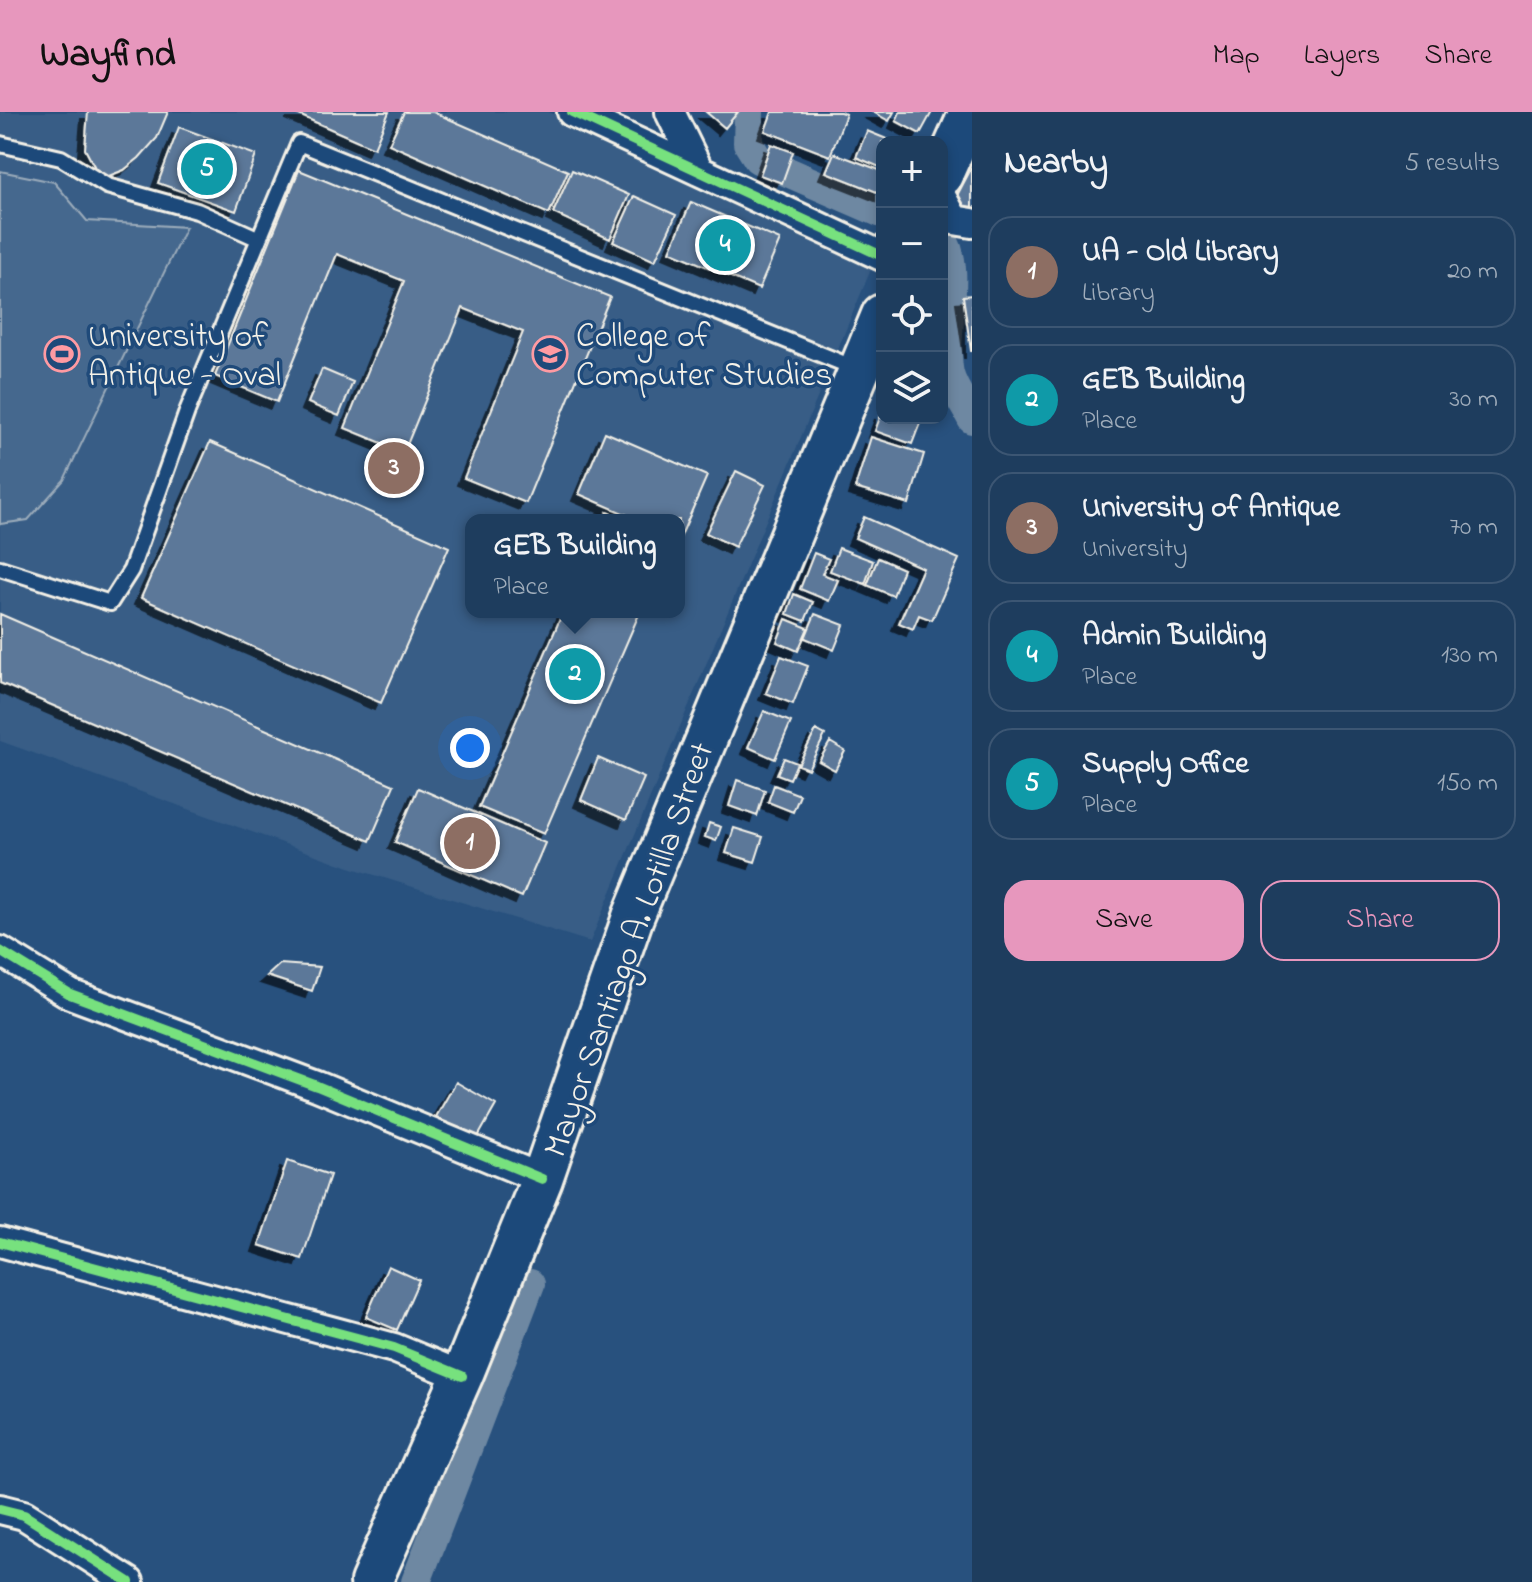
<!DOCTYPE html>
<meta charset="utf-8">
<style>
:root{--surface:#1e3d5e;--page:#2b4867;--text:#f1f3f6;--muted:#a1aebc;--line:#3c5673;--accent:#e797bd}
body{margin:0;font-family:"Indie Flower",sans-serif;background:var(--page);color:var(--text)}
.controls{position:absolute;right:24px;top:24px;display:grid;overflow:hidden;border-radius:16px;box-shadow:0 4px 12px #0003}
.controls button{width:72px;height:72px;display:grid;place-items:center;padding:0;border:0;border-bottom:2px solid var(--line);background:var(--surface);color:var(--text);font:40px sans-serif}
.you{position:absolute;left:470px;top:636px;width:28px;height:28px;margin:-20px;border:6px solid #fff;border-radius:50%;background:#1a73e8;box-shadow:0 0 0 12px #1a73e833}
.badge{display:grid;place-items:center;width:52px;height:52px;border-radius:50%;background:var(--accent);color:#fff;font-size:26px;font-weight:700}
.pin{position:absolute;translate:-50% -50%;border:4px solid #fff;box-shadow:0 2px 8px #0006}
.popup{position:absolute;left:465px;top:402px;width:220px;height:104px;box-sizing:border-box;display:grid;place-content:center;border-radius:16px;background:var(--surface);filter:drop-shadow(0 2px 6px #0005);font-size:26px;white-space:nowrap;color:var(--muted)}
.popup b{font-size:30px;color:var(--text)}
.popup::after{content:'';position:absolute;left:50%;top:100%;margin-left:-16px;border:16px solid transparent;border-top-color:var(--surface)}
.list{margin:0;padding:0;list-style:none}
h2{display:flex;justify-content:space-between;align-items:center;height:104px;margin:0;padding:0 32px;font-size:34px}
h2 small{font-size:26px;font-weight:400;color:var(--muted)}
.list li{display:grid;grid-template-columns:52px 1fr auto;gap:24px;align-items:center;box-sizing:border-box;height:112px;margin:0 16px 16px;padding:0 16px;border:2px solid var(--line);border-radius:24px}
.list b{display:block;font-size:30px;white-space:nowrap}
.list p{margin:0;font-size:26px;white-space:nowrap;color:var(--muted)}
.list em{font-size:26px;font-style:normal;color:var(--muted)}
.actions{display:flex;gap:16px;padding:24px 32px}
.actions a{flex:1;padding:18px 0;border:2px solid var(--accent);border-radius:24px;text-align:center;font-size:28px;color:var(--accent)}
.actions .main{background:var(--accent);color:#111}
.icon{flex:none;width:44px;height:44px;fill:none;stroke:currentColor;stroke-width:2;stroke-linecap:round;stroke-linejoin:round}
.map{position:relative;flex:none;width:972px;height:1470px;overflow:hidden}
header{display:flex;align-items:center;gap:48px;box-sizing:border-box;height:112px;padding:0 40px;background:var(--accent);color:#111}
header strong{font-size:38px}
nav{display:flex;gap:44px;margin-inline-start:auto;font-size:28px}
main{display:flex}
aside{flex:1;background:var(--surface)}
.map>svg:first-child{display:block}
.built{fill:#375d86;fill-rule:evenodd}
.green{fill:#45688e;stroke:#9cacbb;stroke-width:2}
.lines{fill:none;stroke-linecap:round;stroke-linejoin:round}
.canal{stroke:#6e88a2;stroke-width:30}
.building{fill:#5b7899;stroke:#f4f1e8;stroke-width:2;filter:url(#shadow)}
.lane-casing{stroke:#f4f1e8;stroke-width:20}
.street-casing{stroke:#f4f1e8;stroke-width:34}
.secondary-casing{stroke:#f4f1e8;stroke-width:46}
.lane{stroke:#1f4a7a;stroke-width:14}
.street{stroke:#1f4a7a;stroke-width:28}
.secondary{stroke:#1f4a7a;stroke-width:40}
.cycleway-casing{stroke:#1f4a7a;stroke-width:15}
.cycleway{stroke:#77e17e;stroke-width:10}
.labels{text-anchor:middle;stroke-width:7;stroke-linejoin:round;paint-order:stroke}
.poi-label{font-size:34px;fill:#f4f1e8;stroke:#1f4a7a;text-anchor:start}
.street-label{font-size:34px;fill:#f4f1e8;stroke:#1f4a7a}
</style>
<header>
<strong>Wayfind</strong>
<nav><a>Map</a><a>Layers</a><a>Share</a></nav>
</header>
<main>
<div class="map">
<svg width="972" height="1470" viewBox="0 0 972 1470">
<defs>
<filter id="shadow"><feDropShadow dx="-7" dy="7" stdDeviation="0" flood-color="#0009"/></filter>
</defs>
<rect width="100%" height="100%" fill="#28517e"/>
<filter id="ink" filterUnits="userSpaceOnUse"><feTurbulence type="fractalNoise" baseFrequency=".0125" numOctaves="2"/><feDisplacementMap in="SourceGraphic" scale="16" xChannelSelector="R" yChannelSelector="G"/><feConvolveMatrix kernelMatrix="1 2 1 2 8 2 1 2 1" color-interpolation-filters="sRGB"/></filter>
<g filter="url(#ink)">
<path class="built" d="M0,0H549L872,155L590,830L349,755L0,629ZM471,408H679V500H471Z"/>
<path class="green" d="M0,59L54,70L87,109L186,115L64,368L28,408L0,412Z"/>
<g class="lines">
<path class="canal" d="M749,0L748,31L758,47L882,101
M942,127C963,155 941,224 949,262C953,277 965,293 972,307
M416,1470L530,1172"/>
</g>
<path class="building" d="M88,0H168L157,26L139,46L124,58L101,67L85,37Z
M292,0H389L374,36Z
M404,0H433L568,59L549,102L389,32Z
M706,0H738L725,16Z
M772,0H840L846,2L830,44L765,19Z
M873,0H894L889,9Z
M900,0H932L920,22L896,9Z
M179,15L256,43L236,99L158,71Z
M867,19L894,30H882V56L856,45Z
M771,32L793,40L782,71L760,63Z
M834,41L882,59V82L826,60Z
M972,55V100L953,91Z
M299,58L610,185L526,391L464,366L523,220L463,196L404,340L345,316L404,169L337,142L277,290L215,264Z
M572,58L629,83L610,127L553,101Z
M634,84L676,103L655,149L613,130Z
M691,90L780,128L759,177L670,139Z
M972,183V239H971L963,184Z
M322,257L353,270L339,304L308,291Z
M882,300V306H922L912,332L875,319Z
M605,320L707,364L680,426L679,408H639L579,382Z
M871,325L924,342L909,392L855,376Z
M210,330L449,435L381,591L141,486Z
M736,359L765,373L735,435L706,421Z
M607,400L625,408H603Z
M864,405L959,447L932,508L919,503L913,517L899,511L923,456L855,426Z
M839,436L873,449L865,472L830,459Z
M814,441L829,447L822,462L838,468L829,489L800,477Z
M878,446L903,457L893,484L867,473Z
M794,482L813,490L805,509L787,502Z
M563,500H640L544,722L479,695Z
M0,502L394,673L370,729L0,571Z
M815,502L844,513L834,538L805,526Z
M786,507L808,516L798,539L777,530Z
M781,544L808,554L793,592L766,581Z
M764,599L791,610L775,647L748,635Z
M816,618L825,623L808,657L798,653Z
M830,630L845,639L835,658L819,649Z
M598,646L644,666L626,708L581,688Z
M784,646L797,651L790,667L777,662Z
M737,668L765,678L757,704L729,694Z
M774,673L800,683L793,700L768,690Z
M418,676L545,731L522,785L395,730Z
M709,711L721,715L716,729L705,725Z
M734,716L763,725L755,750L726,741Z
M280,852L320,855L312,879L267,864Z
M456,970L496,993L474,1032L433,1010Z
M287,1049L330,1063L302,1147L259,1133Z
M388,1154L419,1168L397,1218L366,1205Z"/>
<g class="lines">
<defs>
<path id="lane" d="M0,32L61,46L107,74L197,99L257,126
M0,456L110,491L131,458L188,297L299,31L857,257"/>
<path id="street" d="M572,0L882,144
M670,0L699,59
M942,86L954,108L972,111
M0,839L70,882L317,974L542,1067
M0,1130L394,1236L462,1264
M0,1397L24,1403L129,1470"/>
<path id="secondary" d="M942,63L970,0
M371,1470L462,1264L542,1067L633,805L882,203"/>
</defs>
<use href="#lane" class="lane-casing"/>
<use href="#street" class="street-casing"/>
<use href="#secondary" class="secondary-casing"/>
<use href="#lane" class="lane"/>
<use href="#street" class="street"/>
<use href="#secondary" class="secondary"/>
<defs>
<path id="cycleway" d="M572,0L882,144
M0,839L70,882L317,974L542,1067
M0,1130L394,1236L462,1264
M0,1397L24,1403L129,1470"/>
</defs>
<use href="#cycleway" class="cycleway-casing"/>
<use href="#cycleway" class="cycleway"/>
</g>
</g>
<defs>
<symbol id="stadium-ring" viewBox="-11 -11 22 22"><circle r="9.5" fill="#1f4a7a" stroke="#ff9aa2" stroke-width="1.5"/><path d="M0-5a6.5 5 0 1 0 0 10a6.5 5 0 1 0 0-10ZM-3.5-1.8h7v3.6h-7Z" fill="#ff9aa2"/></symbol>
<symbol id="university-ring" viewBox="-11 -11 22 22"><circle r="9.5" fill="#1f4a7a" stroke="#ff9aa2" stroke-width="1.5"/><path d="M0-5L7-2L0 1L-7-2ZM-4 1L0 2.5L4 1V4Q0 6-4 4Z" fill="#ff9aa2"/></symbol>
</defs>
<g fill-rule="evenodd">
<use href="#stadium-ring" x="42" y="222" width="40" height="40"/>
<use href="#university-ring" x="530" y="222" width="40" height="40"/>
</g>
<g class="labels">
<g class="poi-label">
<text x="88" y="234">University of<tspan x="88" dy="39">Antique - Oval</tspan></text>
<text x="576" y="234">College of<tspan x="576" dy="39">Computer Studies</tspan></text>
</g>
<g class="street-label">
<text transform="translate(627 837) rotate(-70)" y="12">Mayor Santiago A. Lotilla Street</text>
</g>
</g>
</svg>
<div class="controls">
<button>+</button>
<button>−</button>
<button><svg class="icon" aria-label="locate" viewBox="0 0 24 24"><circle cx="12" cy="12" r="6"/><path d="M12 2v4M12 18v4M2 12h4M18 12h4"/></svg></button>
<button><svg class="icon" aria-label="layers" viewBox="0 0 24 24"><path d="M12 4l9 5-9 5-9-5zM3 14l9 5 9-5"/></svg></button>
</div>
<div class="you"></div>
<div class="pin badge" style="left:470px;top:731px;background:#8d6e63">1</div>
<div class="pin badge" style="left:575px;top:562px;background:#0f9aa8">2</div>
<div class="popup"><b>GEB Building</b>Place</div>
<div class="pin badge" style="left:394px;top:356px;background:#8d6e63">3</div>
<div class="pin badge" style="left:725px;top:133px;background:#0f9aa8">4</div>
<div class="pin badge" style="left:207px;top:57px;background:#0f9aa8">5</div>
</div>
<aside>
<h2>Nearby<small>5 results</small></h2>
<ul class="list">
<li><span class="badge" style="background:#8d6e63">1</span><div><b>UA - Old Library</b><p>Library</p></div><em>20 m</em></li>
<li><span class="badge" style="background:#0f9aa8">2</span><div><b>GEB Building</b><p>Place</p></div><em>30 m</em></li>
<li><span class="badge" style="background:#8d6e63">3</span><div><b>University of Antique</b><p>University</p></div><em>70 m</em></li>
<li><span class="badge" style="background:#0f9aa8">4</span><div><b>Admin Building</b><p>Place</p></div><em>130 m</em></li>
<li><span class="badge" style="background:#0f9aa8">5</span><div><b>Supply Office</b><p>Place</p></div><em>150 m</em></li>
</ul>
<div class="actions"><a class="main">Save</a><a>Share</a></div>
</aside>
</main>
